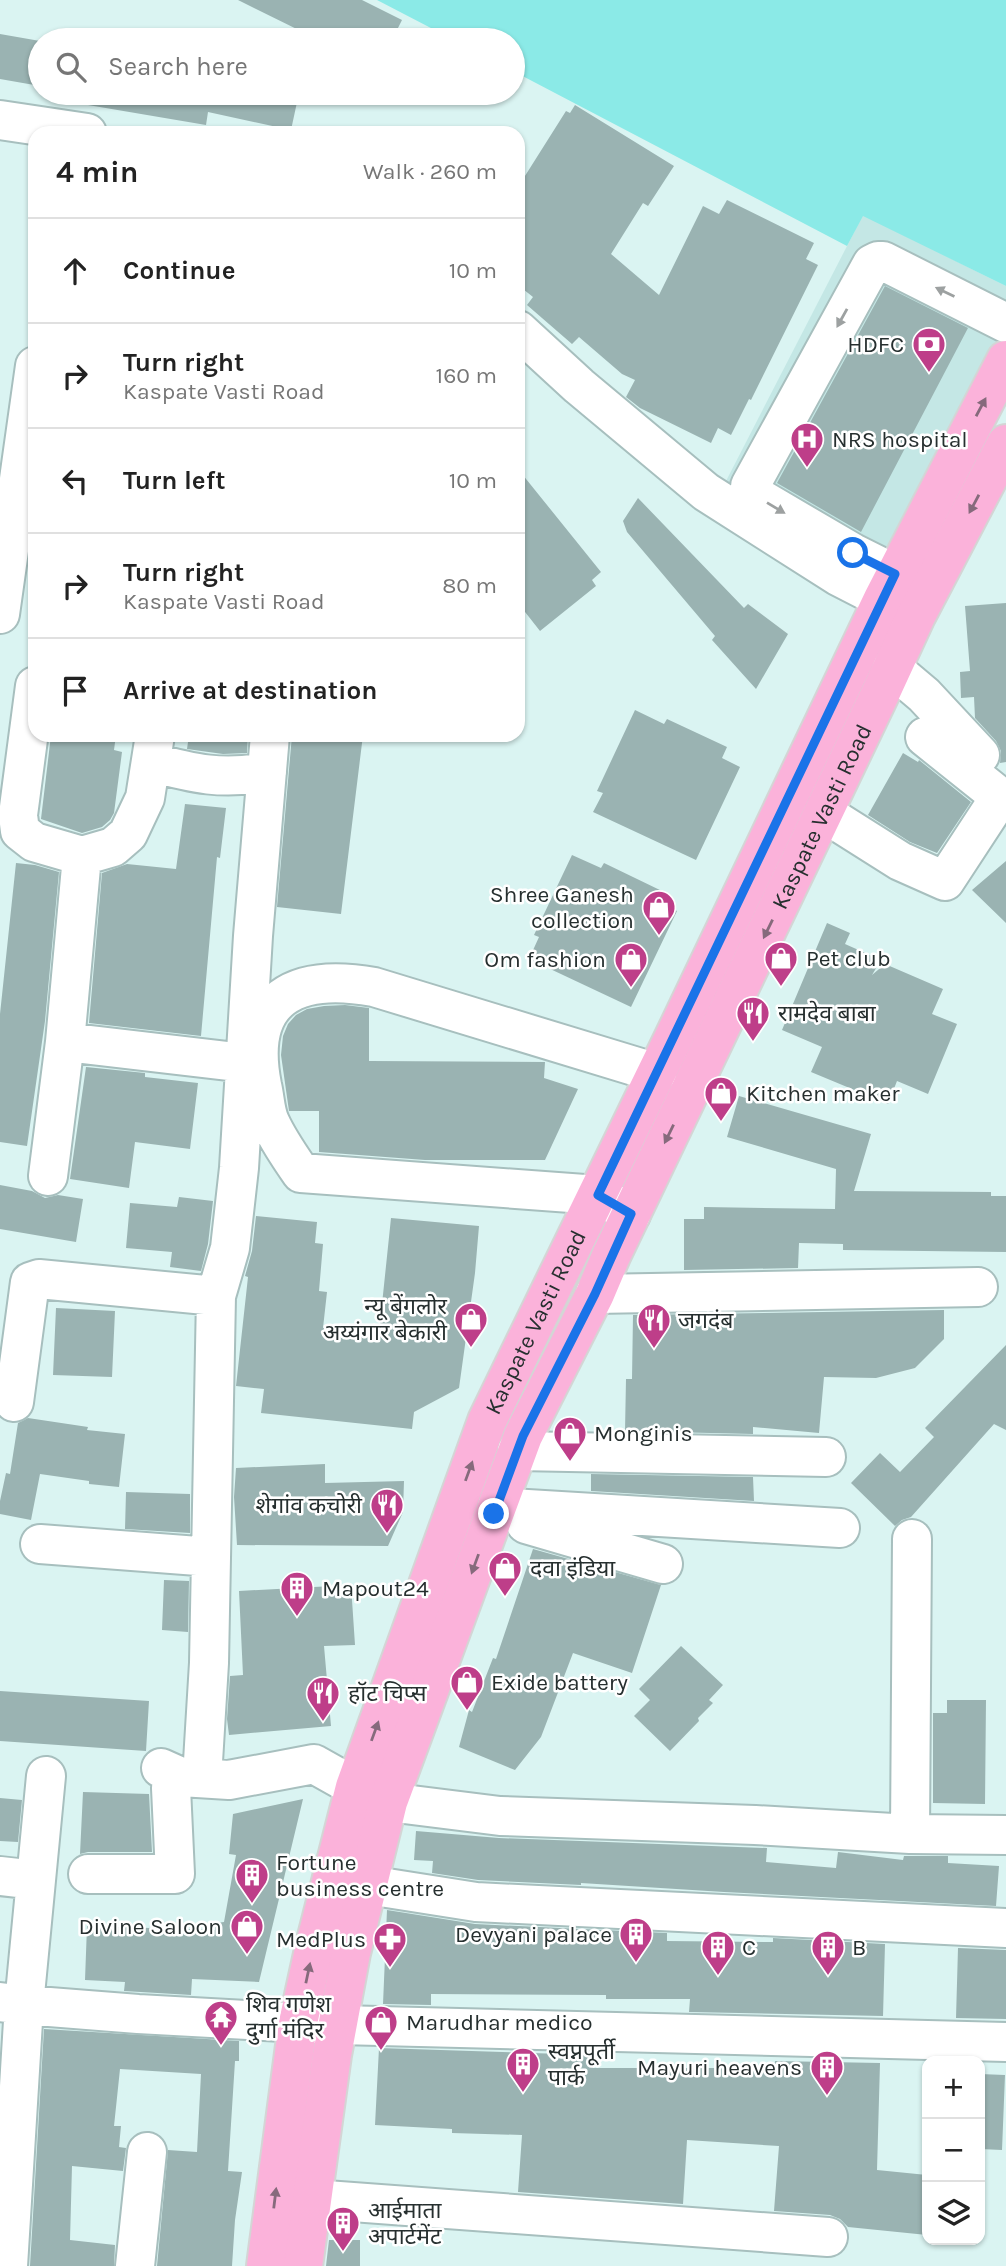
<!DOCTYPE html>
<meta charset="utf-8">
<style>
:root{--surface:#fff;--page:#f2f2f2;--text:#222;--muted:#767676;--line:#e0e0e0}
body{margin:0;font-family:Karla,"Noto Sans Devanagari",sans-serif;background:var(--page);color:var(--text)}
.controls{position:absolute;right:21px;bottom:21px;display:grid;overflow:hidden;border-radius:14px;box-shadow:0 2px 5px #0004}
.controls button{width:63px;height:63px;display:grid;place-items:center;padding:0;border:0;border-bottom:2px solid var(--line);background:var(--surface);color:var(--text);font:35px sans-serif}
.stop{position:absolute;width:21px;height:21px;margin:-16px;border:5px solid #1a73e8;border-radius:50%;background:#fff}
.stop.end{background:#1a73e8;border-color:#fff;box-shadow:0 2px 7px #0008}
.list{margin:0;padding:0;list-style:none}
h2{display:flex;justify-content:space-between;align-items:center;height:91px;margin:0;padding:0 28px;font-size:30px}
h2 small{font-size:23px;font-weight:400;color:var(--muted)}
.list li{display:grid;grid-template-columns:46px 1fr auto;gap:21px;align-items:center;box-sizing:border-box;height:105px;padding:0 28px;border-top:2px solid var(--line)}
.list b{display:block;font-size:26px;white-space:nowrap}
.list p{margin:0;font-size:23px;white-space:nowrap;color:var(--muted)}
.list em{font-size:23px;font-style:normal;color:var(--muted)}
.icon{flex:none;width:38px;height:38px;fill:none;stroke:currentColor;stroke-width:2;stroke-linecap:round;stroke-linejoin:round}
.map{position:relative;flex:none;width:1006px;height:2266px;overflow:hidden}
.search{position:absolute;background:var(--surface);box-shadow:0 2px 5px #0004;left:28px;top:28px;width:497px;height:77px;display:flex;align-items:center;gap:18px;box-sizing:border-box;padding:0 24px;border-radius:38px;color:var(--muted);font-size:26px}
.panel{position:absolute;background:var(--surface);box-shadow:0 2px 5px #0004;left:28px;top:126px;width:497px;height:616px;border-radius:21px}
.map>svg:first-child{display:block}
.built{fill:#c4e7e5}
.green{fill:#8beae7}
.building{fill:#9ab3b2}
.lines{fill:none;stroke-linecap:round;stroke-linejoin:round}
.minor-casing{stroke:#a7bfbe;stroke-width:42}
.major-casing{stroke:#d4d5d5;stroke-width:42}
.minor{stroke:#fff;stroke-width:38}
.major{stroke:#fbb2da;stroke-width:38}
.oneway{fill:#9da1a1}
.oneway2{fill:#866a7c}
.route{stroke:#1a73e8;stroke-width:9}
.labels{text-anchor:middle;stroke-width:5;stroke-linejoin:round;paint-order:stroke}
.poi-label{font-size:23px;fill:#262f2f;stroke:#fff;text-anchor:start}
.street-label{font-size:23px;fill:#262f2f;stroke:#fff}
</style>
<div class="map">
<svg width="1006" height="2266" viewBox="0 0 1006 2266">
<rect width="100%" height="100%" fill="#daf4f2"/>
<path class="built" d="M863,215L1006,286V322L879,572L726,481Z"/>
<path class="green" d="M377,0H1006V286L863,216L847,246L513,71V40H454Z"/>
<path class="building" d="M238,0H362L402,20L392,40H319Z
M0,34L40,41V86L0,79Z
M89,93H299L291,130L208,112L206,125L88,105Z
M575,105L674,166L648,206L643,203L611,254L659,295L703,206L719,214L727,200L814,243L806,259L818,265L751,400L749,399L731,435L718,428L711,443L640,408L626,397L635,380L622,374L579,337L572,344L527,305L533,297L518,285V187L566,111L570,113Z
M885,286L968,328L861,532L777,483Z
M518,469L601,572L592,580L596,586L540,631L518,603Z
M638,498L744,608L748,604L788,634L756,689L712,640L715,636L627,532L623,521Z
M1006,603V762L1000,763L1001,751L996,741L975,718L974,697L961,698L960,672L970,671L965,606Z
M635,710L664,724L667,719L727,747L722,758L740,767L696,860L593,812L603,793L597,791Z
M51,735H116L114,750L122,752L114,813L110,820L102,827L82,833L41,819Z
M189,735H248L247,753L223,754L187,749Z
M292,735H363L341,914L277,907Z
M903,753L918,762L919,760L971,802L937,853L910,842L868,815Z
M185,804L226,808L220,858L217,857L201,1036L89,1023L102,873L127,864L176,869Z
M572,855L601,868L604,863L664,892L659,902L677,911L631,1007L529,959L539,937L534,935Z
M1006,861V923L972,890Z
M16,863L35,865L59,872L45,1021L27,1146L0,1142V1014Z
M827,923L850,933L845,944L881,960L872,975L885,964L943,989L932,1014L957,1024L928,1094L897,1081L888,1104L811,1072L822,1047L782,1030Z
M345,1005L369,1008V1061L545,1062L544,1078L578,1089L545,1160H425L319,1152V1111H289L281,1055L283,1036L288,1024L296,1015L307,1009L324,1006Z
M86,1067L145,1073V1077L198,1083L190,1149L135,1142L129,1188L70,1179Z
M739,1096L871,1134L854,1191L991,1192V1196H1006V1252L843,1250V1244L799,1243L798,1268L684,1270V1219H704V1207L835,1209L836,1169L727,1137Z
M0,1185L32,1191L45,1198L58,1195L83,1199L76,1242L0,1229Z
M179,1197L213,1201L208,1244L201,1271L170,1267L172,1252L126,1248L130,1203L177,1207Z
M256,1216L317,1222L315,1243L323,1244L319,1291L327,1292L323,1328L379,1333L391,1218L479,1226L475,1273L459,1388L414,1412L412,1429L261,1413L264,1389L236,1386L248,1277L245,1276L252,1251Z
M56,1308L115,1311L112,1377L53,1375Z
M944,1310V1339L915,1368L876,1378L824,1377L819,1433L753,1427V1434L625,1431L626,1379H632L633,1315Z
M1006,1345V1430L994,1424L911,1517L902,1520L895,1526L851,1483L880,1453L900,1472L934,1437L925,1428Z
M28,1418L88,1427L87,1430L125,1434L119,1487L89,1484V1481L40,1474L31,1520L0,1514V1501L6,1473L10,1474L18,1423Z
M325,1464V1483L404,1481L403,1512L388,1546L237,1545L234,1497L236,1468Z
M591,1474L753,1477L754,1501L591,1491Z
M126,1492L190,1494V1533L125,1529Z
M533,1549L661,1585L632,1673L573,1653L541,1737L515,1770L459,1747L469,1710L472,1712L493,1658L496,1659Z
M164,1580L189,1581L188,1632L162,1630Z
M351,1585L355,1645L324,1646L331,1726L229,1735L227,1719L230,1676L243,1675L239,1591Z
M681,1646L723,1685L709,1700L713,1703L698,1718L699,1721L670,1751L634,1716L650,1700L639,1689Z
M0,1691L149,1701L146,1751L0,1741Z
M947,1700H986L985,1804L933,1803V1713H947Z
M83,1792L149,1794L152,1852H88L80,1854Z
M0,1798L22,1800L18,1842L0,1841Z
M303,1799L259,1982L192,1979L191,1995L124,1991L125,1982L85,1980L87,1926L215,1930L216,1923L224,1922L236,1855L229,1854L233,1814Z
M416,1831L499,1838L767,1848L766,1862L836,1868L838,1852L903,1860L904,1856H948V1863L999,1866L996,1906L724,1892L581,1883V1885L478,1880L432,1873L433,1861L414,1860Z
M387,1910L475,1924L667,1933V1941L773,1942V1938L885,1944L883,2016L689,2012L690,1999H606V1995L431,1994V2005L383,2004Z
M958,1948L1006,1950V2019L956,2018Z
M44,2029L239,2041V2061H235L228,2171L242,2172L235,2220L232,2266H157L168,2150L197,2152L201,2074L120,2069L114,2126H121L119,2147L126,2148L123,2171L72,2166L70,2240L115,2245L114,2266H30Z
M379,2048L593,2055V2068H716L774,2072L775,2061L880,2063L877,2170L927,2175V2235L848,2227L840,2219L830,2215L774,2211L779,2146L687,2140L683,2204L518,2192L522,2135L452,2133V2129L375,2125Z
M980,2074L1005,2075L1002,2150L980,2149Z
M329,2240H360V2266H326Z"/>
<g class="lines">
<defs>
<path id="minor" d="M0,120L87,133
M518,330L579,386L706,492L838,576L912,614
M895,574L853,553L754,495L750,489V486L872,264L878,261H883L1006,323
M0,614L35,366
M892,668L924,695L980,755
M35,686L18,815L20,831L34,842L82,856L113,847L128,834L145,798L155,735
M151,762C194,774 222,780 267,772
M824,813L900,861L945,881L1000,797L925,737
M65,1042L245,1063
M48,1176L65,1042L82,856
M631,1214L598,1195L301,1173C290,1157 278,1140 270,1122C265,1111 265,1097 262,1085C245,997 296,973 374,987L657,1073
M595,1294L978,1287
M216,1296L230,1248L239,1168L253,936L270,735
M14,1402L30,1282L39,1279L216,1296L209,1663L202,1778
M517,1451L826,1457
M497,1507L840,1528
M526,1524L663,1564
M40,1544L211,1557
M161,1768L181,1777L229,1780L314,1764L355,1787L388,1802L500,1816L755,1825L910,1834L1006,1835
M910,1834L912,1539
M88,1874H175L171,1788
M0,1876L36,1880
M368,1885L476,1902L1006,1928
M0,2002L24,2005L138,2014L339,2025L1006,2042
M312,2199L828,2237
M8,2266L24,2005L46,1776
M135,2266L147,2152"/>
<g id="major">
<path id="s1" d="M266,2266L298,2023L315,1945L355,1787L487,1421L674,1037L883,599L1006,360"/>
<path id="s2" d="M303,2266L332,2055L351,1953L388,1802L523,1436L595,1294L611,1256L881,692L916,616L1006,444"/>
</g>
</defs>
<use href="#minor" class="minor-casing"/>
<use href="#major" class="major-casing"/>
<use href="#minor" class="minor"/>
<use href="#major" class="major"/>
</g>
<defs><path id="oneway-solid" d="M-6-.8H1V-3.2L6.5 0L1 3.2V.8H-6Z" transform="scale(1.75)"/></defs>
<g class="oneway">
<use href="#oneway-solid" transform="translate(945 292) rotate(-154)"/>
<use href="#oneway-solid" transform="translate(842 318) rotate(119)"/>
<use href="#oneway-solid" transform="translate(776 508) rotate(31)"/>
</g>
<g class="oneway2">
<use href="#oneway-solid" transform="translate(981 407) rotate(-62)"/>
<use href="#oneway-solid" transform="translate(974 504) rotate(118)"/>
<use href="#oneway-solid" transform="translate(768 929) rotate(116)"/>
<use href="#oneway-solid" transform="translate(669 1134) rotate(116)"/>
<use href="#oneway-solid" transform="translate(469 1471) rotate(-70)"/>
<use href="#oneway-solid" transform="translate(475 1564) rotate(110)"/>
<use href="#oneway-solid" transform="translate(375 1731) rotate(-70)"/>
<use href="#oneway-solid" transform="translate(308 1973) rotate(-78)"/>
<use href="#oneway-solid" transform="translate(275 2198) rotate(-83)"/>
</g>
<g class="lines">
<path class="route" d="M494,1514L523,1436L595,1294L631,1214L598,1195L895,574L853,553"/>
</g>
<defs>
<symbol id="bank-pin" viewBox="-11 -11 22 30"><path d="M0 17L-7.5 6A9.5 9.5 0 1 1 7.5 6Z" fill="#be3e89" stroke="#fff"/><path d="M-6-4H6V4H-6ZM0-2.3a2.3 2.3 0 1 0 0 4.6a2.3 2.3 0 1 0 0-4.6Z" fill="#fff"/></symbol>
<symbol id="hospital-pin" viewBox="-11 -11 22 30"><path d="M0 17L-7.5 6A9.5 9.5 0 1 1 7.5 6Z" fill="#be3e89" stroke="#fff"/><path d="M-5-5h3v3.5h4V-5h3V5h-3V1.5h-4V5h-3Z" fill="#fff"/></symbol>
<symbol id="shop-pin" viewBox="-11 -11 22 30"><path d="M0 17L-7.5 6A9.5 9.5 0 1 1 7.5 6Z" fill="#be3e89" stroke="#fff"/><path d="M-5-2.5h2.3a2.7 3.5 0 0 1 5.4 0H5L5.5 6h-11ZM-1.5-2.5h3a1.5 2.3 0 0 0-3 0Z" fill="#fff"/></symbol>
<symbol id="restaurant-pin" viewBox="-11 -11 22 30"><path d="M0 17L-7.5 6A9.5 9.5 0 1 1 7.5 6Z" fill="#be3e89" stroke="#fff"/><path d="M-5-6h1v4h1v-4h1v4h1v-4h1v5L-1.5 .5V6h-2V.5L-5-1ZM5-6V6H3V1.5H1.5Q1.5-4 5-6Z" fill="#fff"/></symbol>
<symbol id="building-pin" viewBox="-11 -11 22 30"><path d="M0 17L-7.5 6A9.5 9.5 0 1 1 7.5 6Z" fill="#be3e89" stroke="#fff"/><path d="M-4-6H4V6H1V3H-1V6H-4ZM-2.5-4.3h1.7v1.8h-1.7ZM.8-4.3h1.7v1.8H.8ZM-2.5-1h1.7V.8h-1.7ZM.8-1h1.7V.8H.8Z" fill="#fff"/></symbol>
<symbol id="pharmacy-pin" viewBox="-11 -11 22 30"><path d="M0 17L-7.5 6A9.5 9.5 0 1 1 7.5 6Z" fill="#be3e89" stroke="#fff"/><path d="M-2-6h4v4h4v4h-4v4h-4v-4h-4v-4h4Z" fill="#fff"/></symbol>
<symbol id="temple-pin" viewBox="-11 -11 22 30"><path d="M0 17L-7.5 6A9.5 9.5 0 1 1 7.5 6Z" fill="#be3e89" stroke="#fff"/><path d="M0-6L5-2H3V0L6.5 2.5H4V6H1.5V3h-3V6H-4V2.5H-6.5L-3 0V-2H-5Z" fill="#fff"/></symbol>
</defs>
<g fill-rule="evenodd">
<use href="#bank-pin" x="910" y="325" width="38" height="52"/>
<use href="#hospital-pin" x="788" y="420" width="38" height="52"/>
<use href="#shop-pin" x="640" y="888" width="38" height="52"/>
<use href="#shop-pin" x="762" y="939" width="38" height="52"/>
<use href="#shop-pin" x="612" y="940" width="38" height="52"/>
<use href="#restaurant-pin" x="734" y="994" width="38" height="52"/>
<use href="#shop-pin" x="702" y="1074" width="38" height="52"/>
<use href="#shop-pin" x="452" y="1300" width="38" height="52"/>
<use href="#restaurant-pin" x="635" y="1301" width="38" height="52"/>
<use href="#shop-pin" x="551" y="1414" width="38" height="52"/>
<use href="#restaurant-pin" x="368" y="1486" width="38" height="52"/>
<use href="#shop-pin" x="486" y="1549" width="38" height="52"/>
<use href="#building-pin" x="278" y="1569" width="38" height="52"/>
<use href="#shop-pin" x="448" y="1663" width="38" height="52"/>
<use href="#restaurant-pin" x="304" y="1674" width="38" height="52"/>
<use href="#building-pin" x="233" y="1856" width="38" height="52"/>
<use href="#shop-pin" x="228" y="1907" width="38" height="52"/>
<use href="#building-pin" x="617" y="1915" width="38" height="52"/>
<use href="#pharmacy-pin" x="371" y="1920" width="38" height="52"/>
<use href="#building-pin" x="699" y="1928" width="38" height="52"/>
<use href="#building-pin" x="809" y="1928" width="38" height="52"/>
<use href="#temple-pin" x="202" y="1998" width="38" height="52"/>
<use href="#shop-pin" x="362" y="2003" width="38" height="52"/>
<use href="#building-pin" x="504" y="2045" width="38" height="52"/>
<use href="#building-pin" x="808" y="2048" width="38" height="52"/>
<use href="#building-pin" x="324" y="2204" width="38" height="52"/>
</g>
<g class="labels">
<g class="poi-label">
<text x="904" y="352" text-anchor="end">HDFC</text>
<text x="832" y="447">NRS hospital</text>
<text x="634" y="902" text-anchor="end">Shree Ganesh<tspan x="634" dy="26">collection</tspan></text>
<text x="806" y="966">Pet club</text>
<text x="606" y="967" text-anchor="end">Om fashion</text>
<text x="778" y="1021">रामदेव बाबा</text>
<text x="746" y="1101">Kitchen maker</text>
<text x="447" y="1314" text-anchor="end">न्यू बेंगलोर<tspan x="447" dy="26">अय्यंगार बेकारी</tspan></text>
<text x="678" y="1328">जगदंब</text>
<text x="594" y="1441">Monginis</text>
<text x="362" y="1513" text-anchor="end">शेगांव कचोरी</text>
<text x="530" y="1576">दवा इंडिया</text>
<text x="322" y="1596">Mapout24</text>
<text x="491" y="1690">Exide battery</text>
<text x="348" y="1701">हॉट चिप्स</text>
<text x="276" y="1870">Fortune<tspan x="276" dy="26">business centre</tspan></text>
<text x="222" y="1934" text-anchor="end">Divine Saloon</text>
<text x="612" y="1942" text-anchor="end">Devyani palace</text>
<text x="366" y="1947" text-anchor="end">MedPlus</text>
<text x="742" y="1955">C</text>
<text x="852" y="1955">B</text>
<text x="246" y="2012">शिव गणेश<tspan x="246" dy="26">दुर्गा मंदिर</tspan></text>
<text x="406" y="2030">Marudhar medico</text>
<text x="548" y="2059">स्वप्नपूर्ती<tspan x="548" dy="26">पार्क</tspan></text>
<text x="802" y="2075" text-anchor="end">Mayuri heavens</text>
<text x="368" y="2218">आईमाता<tspan x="368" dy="26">अपार्टमेंट</tspan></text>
</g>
<g class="street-label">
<text dy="8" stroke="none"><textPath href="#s2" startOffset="1550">Kaspate Vasti Road</textPath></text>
<text dy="8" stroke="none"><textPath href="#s1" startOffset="987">Kaspate Vasti Road</textPath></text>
</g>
</g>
</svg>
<div class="controls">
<button>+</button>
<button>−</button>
<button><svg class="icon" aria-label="layers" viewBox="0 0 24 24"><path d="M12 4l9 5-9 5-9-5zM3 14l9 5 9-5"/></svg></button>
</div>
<div class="stop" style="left:853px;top:553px"></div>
<div class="stop end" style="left:494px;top:1514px"></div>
<div class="search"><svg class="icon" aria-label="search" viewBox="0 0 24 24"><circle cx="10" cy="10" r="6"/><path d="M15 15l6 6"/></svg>Search here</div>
<section class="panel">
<h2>4 min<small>Walk · 260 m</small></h2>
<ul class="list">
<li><svg class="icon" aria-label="ahead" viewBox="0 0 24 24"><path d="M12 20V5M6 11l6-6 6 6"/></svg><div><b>Continue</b></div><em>10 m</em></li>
<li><svg class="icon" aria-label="right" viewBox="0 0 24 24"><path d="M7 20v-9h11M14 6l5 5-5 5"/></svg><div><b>Turn right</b><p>Kaspate Vasti Road</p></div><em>160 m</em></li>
<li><svg class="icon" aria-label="left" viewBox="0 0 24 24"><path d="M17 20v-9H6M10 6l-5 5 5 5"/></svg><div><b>Turn left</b></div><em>10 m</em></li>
<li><svg class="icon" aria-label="right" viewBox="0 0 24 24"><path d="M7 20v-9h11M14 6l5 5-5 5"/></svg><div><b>Turn right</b><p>Kaspate Vasti Road</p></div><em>80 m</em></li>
<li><svg class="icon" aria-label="arrive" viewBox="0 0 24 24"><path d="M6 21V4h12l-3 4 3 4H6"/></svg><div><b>Arrive at destination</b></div></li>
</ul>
</section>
</div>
